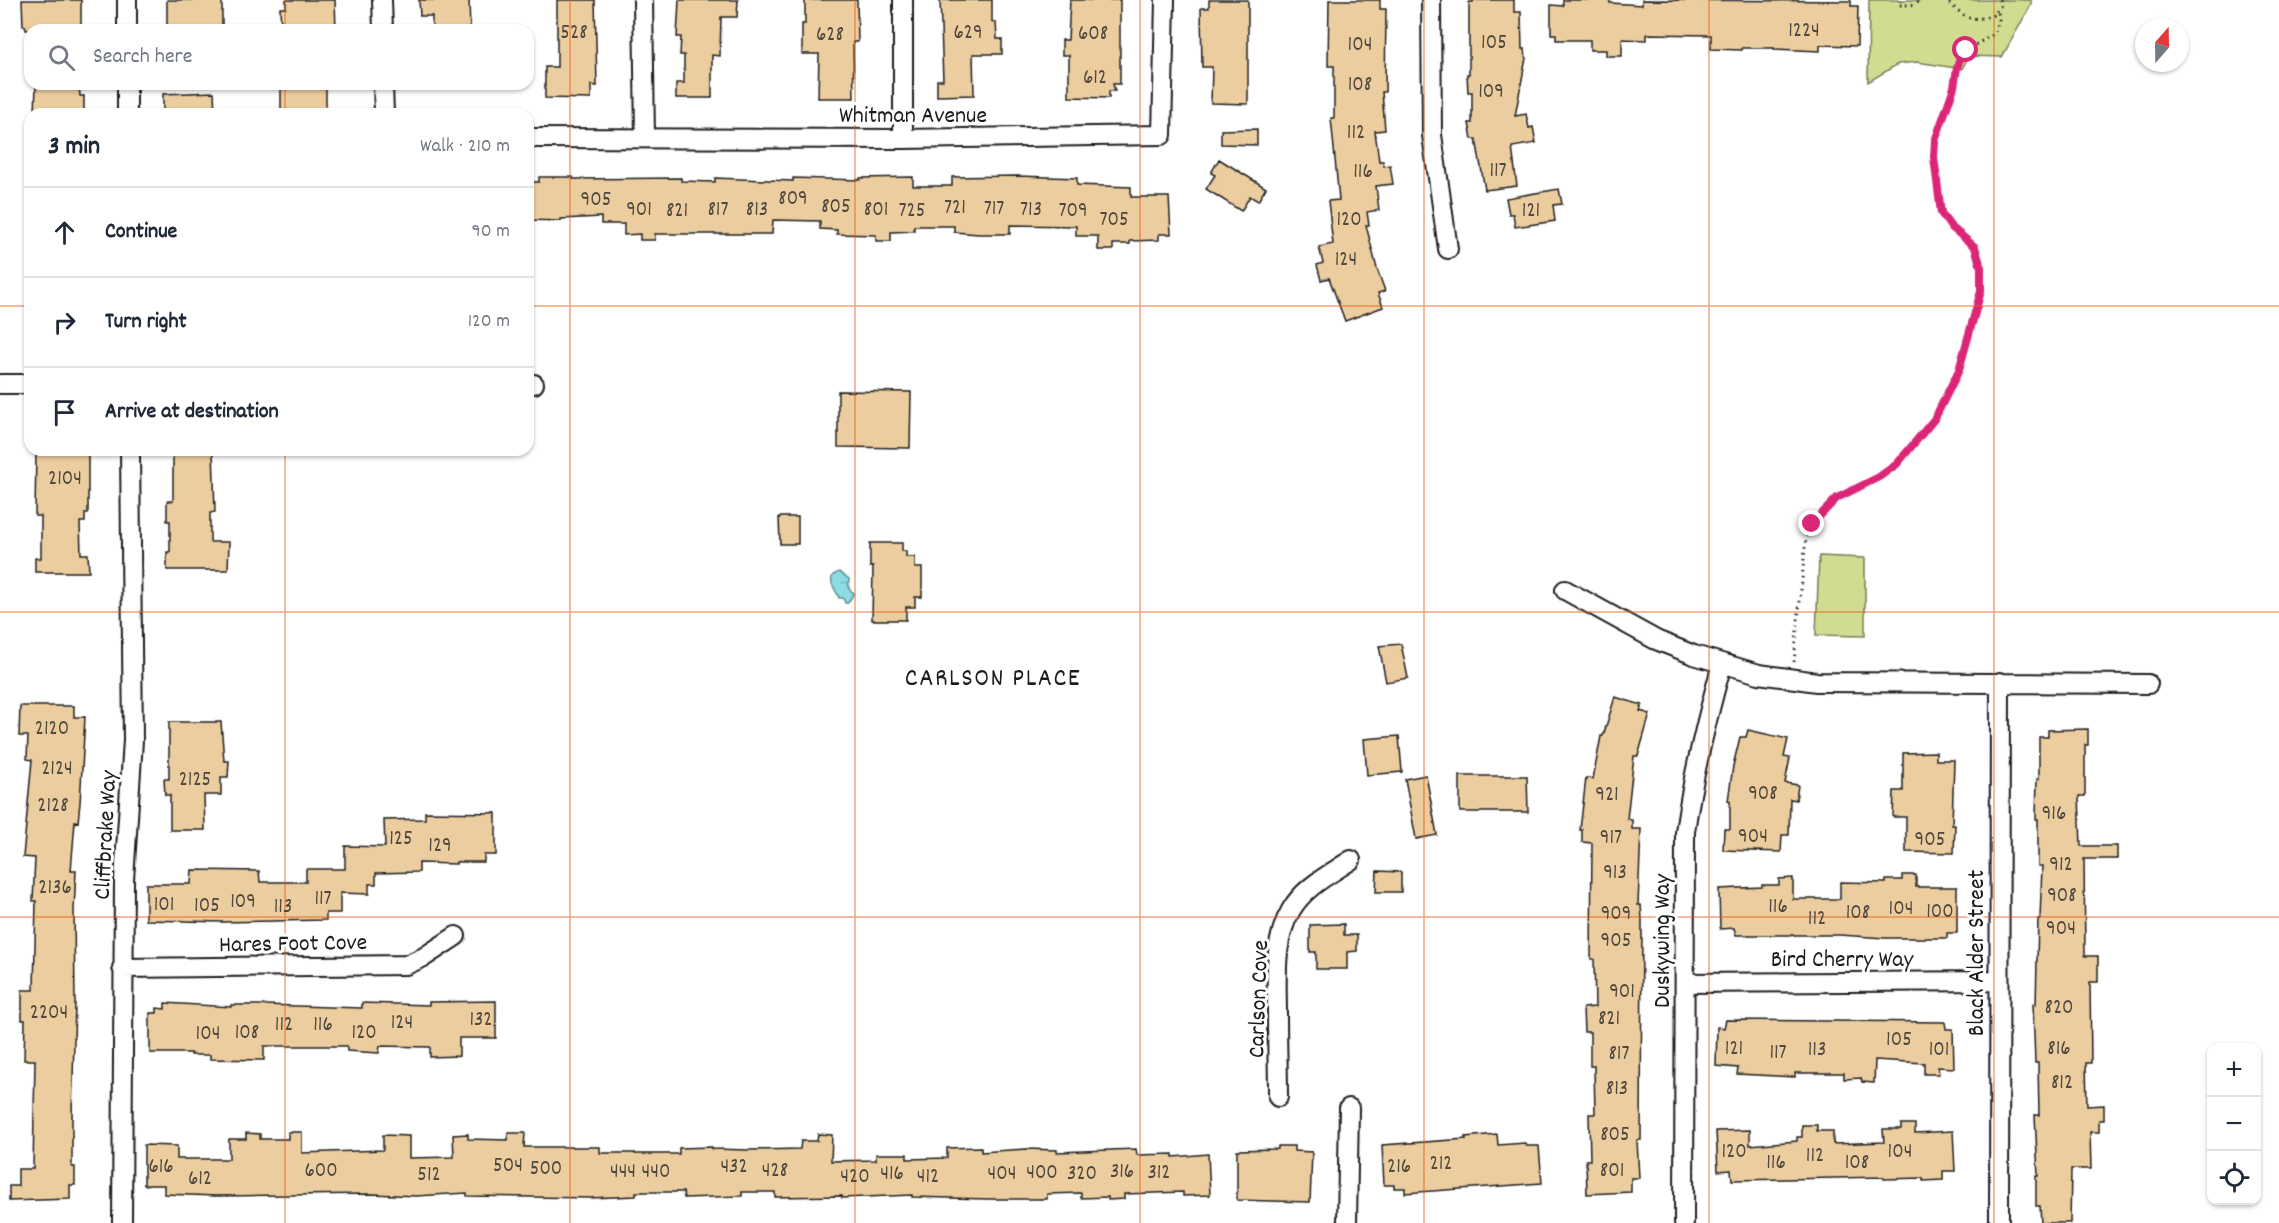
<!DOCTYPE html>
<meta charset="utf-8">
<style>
:root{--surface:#fff;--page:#f6f6f7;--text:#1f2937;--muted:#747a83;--line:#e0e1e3}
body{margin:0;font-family:Dekko,sans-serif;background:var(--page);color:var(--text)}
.controls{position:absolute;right:18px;bottom:18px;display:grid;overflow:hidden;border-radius:12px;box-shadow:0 2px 4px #0004}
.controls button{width:54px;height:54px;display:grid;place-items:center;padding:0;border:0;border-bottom:2px solid var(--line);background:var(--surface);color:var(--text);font:30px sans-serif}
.compass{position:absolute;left:2135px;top:18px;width:54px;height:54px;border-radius:50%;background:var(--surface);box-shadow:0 2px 4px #0004;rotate:20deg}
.stop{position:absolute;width:18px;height:18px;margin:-14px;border:4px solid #db2777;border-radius:50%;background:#fff}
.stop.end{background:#db2777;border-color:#fff;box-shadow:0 2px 6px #0008}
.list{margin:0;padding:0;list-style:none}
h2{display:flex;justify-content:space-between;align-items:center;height:78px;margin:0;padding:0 24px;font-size:26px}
h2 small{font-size:20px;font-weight:400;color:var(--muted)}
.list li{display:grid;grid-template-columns:39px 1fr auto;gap:18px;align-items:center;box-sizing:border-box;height:90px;padding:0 24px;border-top:2px solid var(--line)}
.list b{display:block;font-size:22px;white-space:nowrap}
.list em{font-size:20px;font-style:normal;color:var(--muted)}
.icon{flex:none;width:33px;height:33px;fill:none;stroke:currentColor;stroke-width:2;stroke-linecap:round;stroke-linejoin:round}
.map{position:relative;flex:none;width:2279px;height:1223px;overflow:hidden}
.search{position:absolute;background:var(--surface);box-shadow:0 2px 4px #0004;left:24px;top:24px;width:510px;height:66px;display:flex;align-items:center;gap:15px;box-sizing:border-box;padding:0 21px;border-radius:18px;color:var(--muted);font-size:22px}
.panel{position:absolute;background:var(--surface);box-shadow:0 2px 4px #0004;left:24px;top:108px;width:510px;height:348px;border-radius:18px}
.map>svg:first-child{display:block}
.green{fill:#d0dd90;stroke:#767c56;stroke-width:1.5}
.water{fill:url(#water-ripples);stroke:#5f8f93;stroke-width:1.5}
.building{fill:#eccd9f;stroke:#1c1c1c;stroke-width:1.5}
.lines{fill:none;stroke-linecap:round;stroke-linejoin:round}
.minor-casing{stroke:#1c1c1c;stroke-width:22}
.path{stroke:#1c1c1c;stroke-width:3;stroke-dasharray:1.5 4.5;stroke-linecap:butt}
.minor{stroke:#fff;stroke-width:18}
.route{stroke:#db2777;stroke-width:8}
.grid{fill:none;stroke:#e8590c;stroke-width:1.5;stroke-opacity:0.55}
.labels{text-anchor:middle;stroke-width:6;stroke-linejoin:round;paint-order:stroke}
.number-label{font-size:21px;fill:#50483d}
.street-label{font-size:24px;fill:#1c1c1c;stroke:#fff}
.neighbourhood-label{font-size:26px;letter-spacing:1.5px;fill:#1c1c1c;stroke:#fff}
</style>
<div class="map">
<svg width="2279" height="1223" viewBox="0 0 2279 1223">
<defs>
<pattern id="water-ripples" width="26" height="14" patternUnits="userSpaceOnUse" patternTransform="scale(1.5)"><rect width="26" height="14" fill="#8bdce3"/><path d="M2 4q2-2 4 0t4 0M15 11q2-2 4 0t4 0" fill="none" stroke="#77bcc2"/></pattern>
</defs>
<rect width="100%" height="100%" fill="#fff"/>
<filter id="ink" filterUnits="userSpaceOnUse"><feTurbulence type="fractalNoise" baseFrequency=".0167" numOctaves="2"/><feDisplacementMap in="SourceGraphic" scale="12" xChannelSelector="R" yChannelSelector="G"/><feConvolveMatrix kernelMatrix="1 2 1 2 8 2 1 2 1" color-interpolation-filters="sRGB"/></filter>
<g filter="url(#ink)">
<path class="green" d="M1869,0H2031V5L2002,57L1969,56L1962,69L1917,62L1898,64L1868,82Z
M1819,556L1865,558V636L1816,635Z"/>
<path class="water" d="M839,572L849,579V589L854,593L848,603H845L843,598H839C837,590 828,584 833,575Z"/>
<path class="building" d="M22,0H81V30H26L25,26H23Z
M167,0H222V30H167Z
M286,0H335L336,30H281L280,8H286Z
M419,0H469L470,30H432V16H420Z
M557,0H595L597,86L591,85V99L545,98V67H557Z
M679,0H738L737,17H721L720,56L712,55V98H676V83H684V55H680L681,37H677Z
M805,0H857L858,42H853L854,98H818L819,54H802V24H805Z
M940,0H992V22H996L997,39H1002V54H973L974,95L937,96V80H943Z
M1070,0H1120V84H1113L1115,91H1109V98L1069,97V55H1062V40H1068Z
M1209,0H1248V104L1211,103L1212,67H1202L1201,8H1209Z
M1329,0H1380V9H1386L1385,92H1382L1385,130L1375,131L1379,161H1383L1384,166L1390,165L1393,184L1376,186L1379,210L1367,212L1369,225H1366L1377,269L1385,291L1378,293L1383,307L1345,321L1329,278L1321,280L1317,265L1323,263L1319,247L1333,244L1328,201L1339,200L1331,118H1334V66H1328Z
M1473,0H1514V12H1521L1522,49H1525L1526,58L1515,116L1526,114L1529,128L1533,127L1536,143L1512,147L1517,186L1485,190L1476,139H1472L1469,123H1472V92H1468L1467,74H1469V2H1473Z
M1563,0H1610V3L1642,5V0L1851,1V6H1858L1857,46L1820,45V51L1774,49V48H1742V50L1711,49V35L1647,34V40L1622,39V56H1606V50H1590V40H1556V34H1551V5L1563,6Z
M36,84H79L80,96H84V114H35Z
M286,84H326V114H281V86H286Z
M214,92L215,114H168L167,111H163V94Z
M1257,129V145L1221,144V130Z
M1219,159L1266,188L1258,201L1250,196L1241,211L1206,189L1215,175L1211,173Z
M1018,176L1077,178V185L1131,187V197H1169L1171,234H1159V240L1130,241V244H1113V250H1098V236H1076V226L1010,225V234H979L954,232V226H914V231L891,232V241H876V235L837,234V230L820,229V221L773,220L772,234H655V240H640V234L624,235V224H601V217L561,219V221L528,220V182H539V177H573V179L681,178V181L715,182V178L793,181V178L860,180V178L913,177V186H952V177Z
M1559,189L1562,204L1553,205L1555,221L1515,227L1513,214H1509L1506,198Z
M838,391L911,392L910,448L838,447Z
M36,450H88V513H85V522H80L81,554H88L89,572H35V558H41V516H35Z
M173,450H213L215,512L210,513V542H229L228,570H167V552H170V521H167V501H173Z
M779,517H798V544H780Z
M870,543H902V551H906V557H915V568H922V597H915V607H906V620H872L873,567H870Z
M1401,644L1408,678L1386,682L1379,646Z
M1615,697L1642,705L1640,711L1650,714L1638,756H1634L1627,819L1632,820V829H1641L1638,905H1641L1642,920L1641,1140H1637L1639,1178H1631V1192L1587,1194L1586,1160H1590L1589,1114H1595L1594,1066H1590V1032H1584L1583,1008L1595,1007L1594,959H1591L1592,843L1582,842V830H1580L1586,778L1593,779L1601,736H1603Z
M20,706H74V717H85L80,803L78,822L75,821L71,871H76L74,910L75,1003L72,1116V1167H75V1185H70V1199L9,1201V1186H18V1169H33L35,1060H24L25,1020H22V990H34L36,901H33L35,858L23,857L32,760L27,759L28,736H19Z
M169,722H221L224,761H229L228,777H221V795H204L205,830H170V795H165L164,779H169Z
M2088,729V745H2085V796H2079L2081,846H2117V859H2084L2085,956H2098V982H2090L2091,1063H2086L2087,1106L2104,1105V1120H2099V1132H2090L2091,1169H2071L2070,1223H2041L2040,1206H2036V1176H2038L2035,1115H2039L2038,1063H2035L2033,1004H2036L2038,919H2040L2042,866H2038V819H2036L2037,779H2039V737H2048V730Z
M1748,730L1788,739L1784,757L1790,758L1785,783L1798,785L1796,800L1790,799L1789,835H1782L1781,852L1723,850L1724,829H1730V801H1728L1733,766L1740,737H1746Z
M1399,736L1402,772L1367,775L1364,739Z
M1936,752V760H1954L1952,825H1955L1954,853L1906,852V817H1893L1894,791H1903V753Z
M1426,775L1437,835L1416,839L1405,779Z
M1460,776H1527L1528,812H1460Z
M425,812L496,813V855H484V862H456V864L419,863V872L376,873V884H369V894L340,893V913H326V920L222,922L146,920V884H191L192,870L259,871L260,882H306V869H345V846L385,847L384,820L425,819Z
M1377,871L1401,872V892H1376Z
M1902,875H1916V887H1957V933H1947V938H1885L1840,935H1736L1734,928L1720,929L1719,889L1762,887V885H1779V879L1793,878V899H1840V882L1886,883V880H1902Z
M1344,924V935H1357V951L1347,952V969H1316V952H1310V925Z
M496,1001V1038H459V1056L430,1057V1047L380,1046L379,1053L347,1051V1046H264V1060L210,1059V1055H191V1053H150V1013H157V1008L165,1009V1003L231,1007V1005H264L362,1008V1003L429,1005V1002Z
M1726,1020L1945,1022L1946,1029H1953L1954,1068L1938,1067L1939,1074H1924V1063L1875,1060L1874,1083L1862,1082L1861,1078L1844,1079V1073H1795V1077L1737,1074L1738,1068L1716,1066L1717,1027L1724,1028Z
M1901,1124H1915V1133L1953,1131L1955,1171H1943V1180L1923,1181V1178L1884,1179V1177L1732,1180L1731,1170L1718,1171L1716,1131L1750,1130V1145L1797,1141V1137H1802V1125H1817V1131H1833V1144L1884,1142L1883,1129H1901Z
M288,1132H302V1153L383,1150V1135L409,1136V1158L454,1157L453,1135L468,1134V1139L508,1140V1133H525L524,1147H600V1153H635V1154H679V1148L712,1147V1149L749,1150L800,1149L801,1141H817L818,1134L832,1135L831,1161L876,1160V1154H907V1159L947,1158V1148L981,1147V1152L1026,1149L1057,1150V1152L1136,1149L1137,1155L1173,1154V1157L1208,1154L1210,1195L1183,1196V1192L1124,1194V1199L1108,1200V1197L1081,1198V1193L1047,1194V1199H988L912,1197V1195L842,1198V1196L775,1197V1192H742V1196L684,1198L683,1192H636V1196L590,1198L467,1196V1193L416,1196L373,1194L216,1196L164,1194V1185H144V1145L177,1146V1159H229V1139H246V1133L260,1134V1139H288Z
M1497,1134L1498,1145L1525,1143L1526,1146H1539L1542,1183L1405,1193V1188H1394V1185H1384L1382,1145L1466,1139L1465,1137Z
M1278,1146H1294V1151L1312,1152L1310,1202L1237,1200V1150L1278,1149Z"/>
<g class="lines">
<defs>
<path id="minor" d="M382,0L383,30
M643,0L645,137
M903,0V139
M1431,0L1432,135L1448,249
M127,30V0
M127,84V114
M383,84L384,114
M528,138L903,139L1162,135L1165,0
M0,384H30
M528,384H534
M1565,590L1656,640L1694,655L1759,674L1817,682L2148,684
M122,968L406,965L424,957L456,936
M1685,983L1999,981
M1278,1097C1278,1070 1277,1042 1277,1014C1277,979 1273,941 1291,910C1304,887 1330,874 1351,860
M122,1223L124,880L133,740L130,450
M1347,1223L1349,1108
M1684,1223L1685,832C1693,773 1706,721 1722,664
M1999,1223L2000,682"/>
</defs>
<use href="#minor" class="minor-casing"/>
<path class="path" d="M1900,0L1899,5H1912L1922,0
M1944,0C1965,14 1965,24 1994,15L2000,6L1999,0
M1794,662L1804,559L1806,537L1812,524L1837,498L1879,477L1897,464L1934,418L1959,370L1981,291V267L1975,247L1950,226L1941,213L1934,157L1935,141L1954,87L1961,55L1966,50L1994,34L1999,20L1998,11"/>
<use href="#minor" class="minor"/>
</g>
</g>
<g class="lines" filter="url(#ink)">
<path class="route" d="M1812,524L1837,498L1879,477L1897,464L1935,418L1959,370L1981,291V267L1975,247L1950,226L1941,213L1934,157L1935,141L1954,87L1957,68L1961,55L1966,50"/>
</g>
<path class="grid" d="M285,0V30M570,0V1223M855,0V1223M1140,0V1223M1424,0V1223M1709,0V1223M1994,0V1223M285,84V114M0,306H30M528,306H2279M285,450V1223M0,612H2279M0,917H2279"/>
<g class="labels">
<g class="number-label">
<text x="1804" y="36">1224</text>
<text x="574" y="38">528</text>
<text x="968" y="38">629</text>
<text x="1093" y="39">608</text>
<text x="830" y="40">628</text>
<text x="1494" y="48">105</text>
<text x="1360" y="50">104</text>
<text x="1095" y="83">612</text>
<text x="1360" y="90">108</text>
<text x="1491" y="97">109</text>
<text x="1356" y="138">112</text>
<text x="1498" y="176">117</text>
<text x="1363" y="177">116</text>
<text x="793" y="204">809</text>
<text x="596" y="205">905</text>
<text x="836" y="212">805</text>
<text x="955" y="213">721</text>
<text x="994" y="214">717</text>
<text x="639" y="215">901</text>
<text x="718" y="215">817</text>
<text x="757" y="215">813</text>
<text x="876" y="215">801</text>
<text x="1031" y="215">713</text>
<text x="677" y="216">821</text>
<text x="912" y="216">725</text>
<text x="1073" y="216">709</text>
<text x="1531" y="216">121</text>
<text x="1114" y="225">705</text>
<text x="1349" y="225">120</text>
<text x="1346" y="265">124</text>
<text x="65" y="484">2104</text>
<text x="52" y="734">2120</text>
<text x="57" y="774">2124</text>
<text x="195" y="785">2125</text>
<text x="1763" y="799">908</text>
<text x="1607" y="800">921</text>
<text x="53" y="811">2128</text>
<text x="2054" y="819">916</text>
<text x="1753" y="842">904</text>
<text x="1611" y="843">917</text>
<text x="401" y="844">125</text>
<text x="1930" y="845">905</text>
<text x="440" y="851">129</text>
<text x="2061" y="870">912</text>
<text x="1615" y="878">913</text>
<text x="55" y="893">2136</text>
<text x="2062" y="901">908</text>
<text x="323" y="904">117</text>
<text x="243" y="907">109</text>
<text x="164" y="910">101</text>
<text x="207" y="911">105</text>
<text x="283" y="912">113</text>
<text x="1778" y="912">116</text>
<text x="1901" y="914">104</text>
<text x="1940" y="917">100</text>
<text x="1858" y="918">108</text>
<text x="1616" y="919">909</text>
<text x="1817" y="924">112</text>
<text x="2061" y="934">904</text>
<text x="1616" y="946">905</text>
<text x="1622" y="997">901</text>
<text x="2059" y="1013">820</text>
<text x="49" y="1018">2204</text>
<text x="1609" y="1024">821</text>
<text x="481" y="1025">132</text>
<text x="402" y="1028">124</text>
<text x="284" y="1030">112</text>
<text x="323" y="1030">116</text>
<text x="247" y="1038">108</text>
<text x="364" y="1038">120</text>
<text x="208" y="1039">104</text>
<text x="1899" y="1045">105</text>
<text x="1734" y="1054">121</text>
<text x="2059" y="1054">816</text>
<text x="1817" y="1055">113</text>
<text x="1939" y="1055">101</text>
<text x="1778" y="1058">117</text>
<text x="1619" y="1059">817</text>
<text x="2062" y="1088">812</text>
<text x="1617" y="1094">813</text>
<text x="1615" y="1140">805</text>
<text x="1734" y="1157">120</text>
<text x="1900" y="1157">104</text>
<text x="1815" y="1161">112</text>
<text x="1776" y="1168">116</text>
<text x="1857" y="1168">108</text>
<text x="1441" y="1169">212</text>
<text x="508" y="1171">504</text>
<text x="161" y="1172">616</text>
<text x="734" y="1172">432</text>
<text x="1399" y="1172">216</text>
<text x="546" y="1174">500</text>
<text x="321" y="1176">600</text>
<text x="775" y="1176">428</text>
<text x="1612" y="1176">801</text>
<text x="623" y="1177">444</text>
<text x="656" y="1177">440</text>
<text x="1122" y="1177">316</text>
<text x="1042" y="1178">400</text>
<text x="1159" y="1178">312</text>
<text x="892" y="1179">416</text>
<text x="1002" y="1179">404</text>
<text x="1082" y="1179">320</text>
<text x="429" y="1180">512</text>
<text x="855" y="1182">420</text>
<text x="928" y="1182">412</text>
<text x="200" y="1184">612</text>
</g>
<g class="street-label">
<text x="913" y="122">Whitman Avenue</text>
<text transform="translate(104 835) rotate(-87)" y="8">Cliffbrake Way</text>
<text transform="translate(1661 941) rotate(-90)" y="8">Duskywing Way</text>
<text transform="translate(293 942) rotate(-1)" y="8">Hares Foot Cove</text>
<text transform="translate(1975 953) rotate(-90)" y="8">Black Alder Street</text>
<text x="1842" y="966">Bird Cherry Way</text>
<text transform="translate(1257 999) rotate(-88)" y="8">Carlson Cove</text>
</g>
<g class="neighbourhood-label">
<text x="993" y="685">CARLSON PLACE</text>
</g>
</g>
</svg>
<div class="controls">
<button>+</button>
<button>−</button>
<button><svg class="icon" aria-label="locate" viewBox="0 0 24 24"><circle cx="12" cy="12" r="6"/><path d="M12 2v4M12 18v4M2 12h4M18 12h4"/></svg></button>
</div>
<svg class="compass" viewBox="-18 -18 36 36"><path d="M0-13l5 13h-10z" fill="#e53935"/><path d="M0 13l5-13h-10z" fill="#747a83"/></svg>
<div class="stop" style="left:1966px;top:50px"></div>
<div class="stop end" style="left:1812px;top:524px"></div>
<div class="search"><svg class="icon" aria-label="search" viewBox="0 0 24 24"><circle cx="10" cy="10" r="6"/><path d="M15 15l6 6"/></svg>Search here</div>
<section class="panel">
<h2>3 min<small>Walk · 210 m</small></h2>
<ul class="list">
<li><svg class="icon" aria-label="ahead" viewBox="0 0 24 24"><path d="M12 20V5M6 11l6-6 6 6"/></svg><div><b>Continue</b></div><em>90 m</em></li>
<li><svg class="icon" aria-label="right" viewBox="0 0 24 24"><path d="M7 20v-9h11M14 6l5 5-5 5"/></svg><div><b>Turn right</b></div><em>120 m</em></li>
<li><svg class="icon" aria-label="arrive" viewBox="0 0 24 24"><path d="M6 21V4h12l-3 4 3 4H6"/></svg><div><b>Arrive at destination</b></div></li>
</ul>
</section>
</div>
